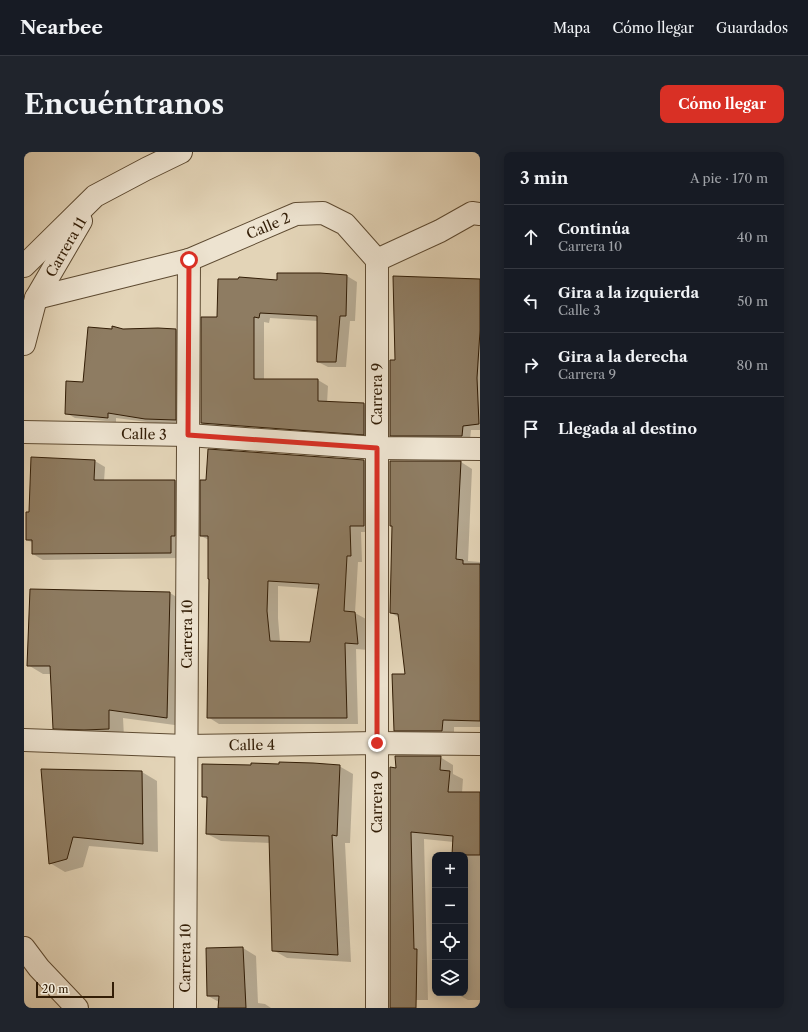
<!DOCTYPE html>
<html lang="es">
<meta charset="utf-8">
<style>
:root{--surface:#171b24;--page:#20242c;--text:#f1f3f6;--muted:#9ea1a6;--line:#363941;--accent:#d93025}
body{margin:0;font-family:"Libre Caslon Text",serif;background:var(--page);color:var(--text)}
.controls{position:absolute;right:12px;bottom:12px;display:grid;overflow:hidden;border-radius:8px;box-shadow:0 2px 10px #0003}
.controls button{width:36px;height:36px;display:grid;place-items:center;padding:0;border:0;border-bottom:1px solid var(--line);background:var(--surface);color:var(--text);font:20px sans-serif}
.scale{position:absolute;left:12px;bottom:10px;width:78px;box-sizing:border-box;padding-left:4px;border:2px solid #321d06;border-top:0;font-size:11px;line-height:14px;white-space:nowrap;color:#321d06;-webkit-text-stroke:3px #ede3d0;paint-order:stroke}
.stop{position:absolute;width:12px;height:12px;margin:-9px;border:3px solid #d93025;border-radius:50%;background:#fff}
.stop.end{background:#d93025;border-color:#fff;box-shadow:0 1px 4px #0008}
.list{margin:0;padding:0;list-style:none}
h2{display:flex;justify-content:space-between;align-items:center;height:52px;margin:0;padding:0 16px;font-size:17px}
h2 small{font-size:13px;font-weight:400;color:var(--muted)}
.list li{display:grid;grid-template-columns:26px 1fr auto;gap:12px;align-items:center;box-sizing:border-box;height:64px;padding:0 16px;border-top:1px solid var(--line)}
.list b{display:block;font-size:15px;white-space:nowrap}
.list p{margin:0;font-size:13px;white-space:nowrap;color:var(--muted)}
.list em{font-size:13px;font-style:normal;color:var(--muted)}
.icon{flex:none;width:22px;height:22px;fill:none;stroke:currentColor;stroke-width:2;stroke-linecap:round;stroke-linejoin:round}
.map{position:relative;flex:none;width:456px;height:856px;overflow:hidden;border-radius:8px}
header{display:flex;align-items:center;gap:24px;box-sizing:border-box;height:56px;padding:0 20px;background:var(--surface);border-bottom:1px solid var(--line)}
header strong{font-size:19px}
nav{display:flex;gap:22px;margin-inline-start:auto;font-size:14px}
.intro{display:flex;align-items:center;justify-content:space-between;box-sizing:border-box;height:96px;padding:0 24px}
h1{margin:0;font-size:28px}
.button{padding:10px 18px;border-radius:8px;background:var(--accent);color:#fff;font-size:14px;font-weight:700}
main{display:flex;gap:24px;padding:0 24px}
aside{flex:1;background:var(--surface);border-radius:8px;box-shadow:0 2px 10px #0003}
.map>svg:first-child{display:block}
.shadow{fill:#0003;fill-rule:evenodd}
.building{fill:#8e7c62;stroke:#321d06;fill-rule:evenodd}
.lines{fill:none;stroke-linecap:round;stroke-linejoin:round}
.minor-casing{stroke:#5e4b32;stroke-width:24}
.minor{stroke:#ede3d0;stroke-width:22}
.route{stroke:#d93025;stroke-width:5}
.labels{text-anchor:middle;stroke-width:3;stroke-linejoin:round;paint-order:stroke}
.street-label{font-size:14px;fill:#321d06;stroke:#ede3d0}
</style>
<header>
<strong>Nearbee</strong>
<nav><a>Mapa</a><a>Cómo llegar</a><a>Guardados</a></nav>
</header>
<div class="intro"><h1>Encuéntranos</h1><a class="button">Cómo llegar</a></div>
<main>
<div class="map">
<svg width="456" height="856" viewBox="0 0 456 856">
<rect width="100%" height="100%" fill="#e3d4b7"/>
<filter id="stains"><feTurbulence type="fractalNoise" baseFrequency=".005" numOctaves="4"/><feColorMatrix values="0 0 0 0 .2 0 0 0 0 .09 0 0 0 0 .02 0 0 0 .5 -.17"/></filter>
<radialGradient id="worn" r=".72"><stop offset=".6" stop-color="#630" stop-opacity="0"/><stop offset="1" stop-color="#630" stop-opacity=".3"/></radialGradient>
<path class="shadow" d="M297,122L323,124L333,130L331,169H326L322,215H304L294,210V169L246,166L245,171L240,170V228H294L304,234L303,251L340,252L350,258V288L188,277L178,271L194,166L254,129Z
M370,125L456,127V278H447L446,288H375L366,283L372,209Z
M99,178H152L161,183L160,273L131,271L92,266V270L51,266L42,261L60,231Z
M185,298L340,309L351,315V380H337L338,410H334L331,461L342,467L344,498L332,497L334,572H195L184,565L185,388L177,384ZM254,434L296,437L287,491L256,490L254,466Z
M71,309L81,315L80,329H151L161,335L157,406L19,408L9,402V391L3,388L6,361Z
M437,310L448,317L444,409L456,410V575H430V585H383L371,578L382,523L376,466L367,461L369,375L366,374Z
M146,441L161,450L158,574L99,566L100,585H45L30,576L28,522H19L4,513Z
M416,605L429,613V622L439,627L438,641H456V848H444L431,841H441V703H429L430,690L400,687L404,848H380L373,618Z
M315,614L329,622L326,691H321L327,810L263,806L249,798L246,691L197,689L183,682L184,647L179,645Z
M18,618L118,620L133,629L134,700L65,694L59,715L41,720L26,711Z
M219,796L232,804L234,851L241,852L247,856H195V850L184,844Z"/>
<path class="building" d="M253,121H296L323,123L322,164H316L312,210H293V164L236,161L235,166L230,165V227H294V249L340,251V283L177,271V165H193L194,127H214L215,125L253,128Z
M369,124L456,127V179L453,226L455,272L439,274L438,284H366V208H371Z
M88,174L99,177L134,176L152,177V268L121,267L84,261V266L41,262L42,229L59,230L64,175L88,177Z
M184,297L340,308V374H326L327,404H323L320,459L331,460L334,492L321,491L323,566H183L185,427H184V384H176V328H182ZM244,429L295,432L286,490L246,489L243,459Z
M7,305L71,308L70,328H151V384H147V401L8,402V388H2V360H5Z
M366,309H437L432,407L439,408V412H456V569L419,568L418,579H370L368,522H381L374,462L366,461L368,374H366Z
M6,437L146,440L143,566L85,558V577L60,578L29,577L26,514H3Z
M371,604H417L416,618L426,619L424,640H456V703H428L429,684L387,680L390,797H393L392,856H366V615L372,616Z
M255,610L289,611L316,613L313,684L308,683L314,803L248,799L245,684L182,682L183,645H178V612L227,613V611L255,612Z
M17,617L118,619L119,692L49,685L43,707L25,712Z
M219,795L222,856H194L195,844H183L182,796Z"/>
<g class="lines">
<defs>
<g id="minor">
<path d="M353,108L416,79L448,61L456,62"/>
<path d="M0,114L71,44L122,17L157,0"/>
<path id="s1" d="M12,146L165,108L272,62L299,61L321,72L353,108"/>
<path d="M0,192L12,146L57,69"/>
<path id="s2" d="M0,280L164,283L353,296L456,297"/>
<path id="s3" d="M0,588L162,594L353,591L456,592"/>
<path d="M0,796L15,816L53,856"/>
<path id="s4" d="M161,856L165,108"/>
<path d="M353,856V108"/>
</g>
</defs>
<use href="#minor" class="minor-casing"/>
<use href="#minor" class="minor"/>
</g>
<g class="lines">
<path class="route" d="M165,108L164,283L353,296V591"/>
</g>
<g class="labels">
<g class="street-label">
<text dy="5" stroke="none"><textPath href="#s1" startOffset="244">Calle 2</textPath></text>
<text transform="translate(42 95) rotate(-60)" y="5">Carrera 11</text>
<text transform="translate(353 242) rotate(-90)" y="5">Carrera 9</text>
<text dy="5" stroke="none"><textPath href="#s2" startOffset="120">Calle 3</textPath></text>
<text dy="5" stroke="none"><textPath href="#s4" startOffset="374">Carrera 10</textPath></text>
<text dy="5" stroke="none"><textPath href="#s3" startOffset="228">Calle 4</textPath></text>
<text transform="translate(353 650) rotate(-90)" y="5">Carrera 9</text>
<text dy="5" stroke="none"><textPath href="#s4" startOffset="50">Carrera 10</textPath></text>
</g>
</g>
<rect width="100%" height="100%" filter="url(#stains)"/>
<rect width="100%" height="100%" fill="url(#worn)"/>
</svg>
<div class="controls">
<button>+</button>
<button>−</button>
<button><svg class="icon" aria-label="locate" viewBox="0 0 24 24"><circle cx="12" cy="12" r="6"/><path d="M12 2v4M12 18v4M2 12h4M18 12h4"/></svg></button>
<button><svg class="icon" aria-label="layers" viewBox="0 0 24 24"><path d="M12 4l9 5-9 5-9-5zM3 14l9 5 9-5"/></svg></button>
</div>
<div class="scale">20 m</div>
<div class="stop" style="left:165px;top:108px"></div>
<div class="stop end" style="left:353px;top:591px"></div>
</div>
<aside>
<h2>3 min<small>A pie · 170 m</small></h2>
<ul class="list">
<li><svg class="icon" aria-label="ahead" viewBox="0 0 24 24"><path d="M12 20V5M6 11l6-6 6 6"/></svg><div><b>Continúa</b><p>Carrera 10</p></div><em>40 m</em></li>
<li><svg class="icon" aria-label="left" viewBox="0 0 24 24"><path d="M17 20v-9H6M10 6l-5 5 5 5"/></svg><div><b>Gira a la izquierda</b><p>Calle 3</p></div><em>50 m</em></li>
<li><svg class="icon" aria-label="right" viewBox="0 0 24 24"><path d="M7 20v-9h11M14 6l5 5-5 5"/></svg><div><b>Gira a la derecha</b><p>Carrera 9</p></div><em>80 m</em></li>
<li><svg class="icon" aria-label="arrive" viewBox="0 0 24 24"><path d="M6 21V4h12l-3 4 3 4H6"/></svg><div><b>Llegada al destino</b></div></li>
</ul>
</aside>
</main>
